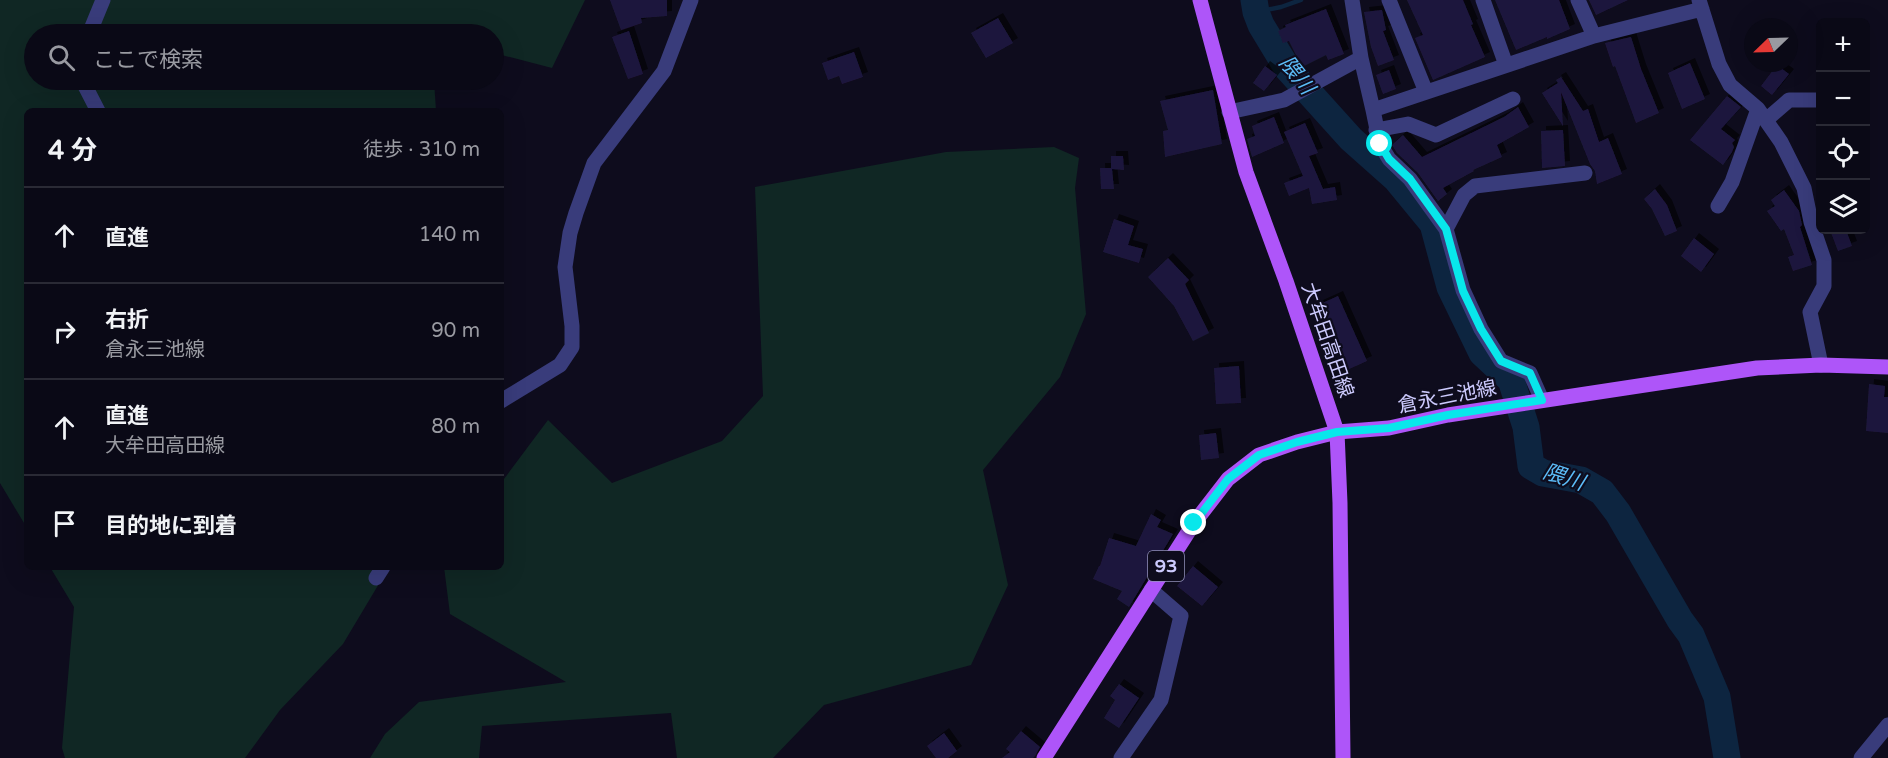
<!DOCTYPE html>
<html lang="ja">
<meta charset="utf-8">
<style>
:root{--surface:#0a0916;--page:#181723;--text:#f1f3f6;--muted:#999aa1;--line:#2a2a35}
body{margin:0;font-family:"Varela Round","Noto Sans JP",sans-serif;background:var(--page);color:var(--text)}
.controls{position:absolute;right:18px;top:18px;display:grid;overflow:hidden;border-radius:9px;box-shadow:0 6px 24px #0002}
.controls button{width:54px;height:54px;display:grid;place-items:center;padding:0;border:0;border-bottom:2px solid var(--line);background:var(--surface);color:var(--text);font:30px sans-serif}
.compass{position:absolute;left:1744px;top:18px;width:54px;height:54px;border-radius:50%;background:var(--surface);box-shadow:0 6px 24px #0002;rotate:247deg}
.stop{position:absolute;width:18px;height:18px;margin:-14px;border:4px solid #08e7eb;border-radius:50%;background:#fff}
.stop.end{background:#08e7eb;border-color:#fff;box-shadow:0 2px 6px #0008}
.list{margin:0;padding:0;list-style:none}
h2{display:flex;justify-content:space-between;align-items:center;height:78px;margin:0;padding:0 24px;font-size:26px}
h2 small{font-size:20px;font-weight:400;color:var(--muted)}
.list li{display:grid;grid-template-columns:39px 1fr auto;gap:18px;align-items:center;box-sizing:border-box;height:96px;padding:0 24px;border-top:2px solid var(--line)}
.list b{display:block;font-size:22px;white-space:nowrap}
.list p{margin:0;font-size:20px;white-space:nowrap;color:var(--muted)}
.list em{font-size:20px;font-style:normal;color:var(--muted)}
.icon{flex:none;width:33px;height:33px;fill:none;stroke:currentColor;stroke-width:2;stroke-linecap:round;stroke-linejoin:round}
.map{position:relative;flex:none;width:1888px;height:758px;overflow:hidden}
.search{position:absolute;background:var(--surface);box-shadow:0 6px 24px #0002;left:24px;top:24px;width:480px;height:66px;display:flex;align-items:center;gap:15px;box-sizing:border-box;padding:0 21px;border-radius:33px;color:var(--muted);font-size:22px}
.panel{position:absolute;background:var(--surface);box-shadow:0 6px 24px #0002;left:24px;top:108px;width:480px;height:462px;border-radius:9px}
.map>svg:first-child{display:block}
.green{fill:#102724}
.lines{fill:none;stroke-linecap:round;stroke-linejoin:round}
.stream{stroke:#0d2540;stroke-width:4.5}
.river{stroke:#0d2540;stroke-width:27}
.building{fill:#1e193d;filter:url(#shadow)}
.minor{stroke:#393c7b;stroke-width:15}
.major{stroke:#ae55f9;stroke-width:15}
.route{stroke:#08e7eb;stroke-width:8}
.labels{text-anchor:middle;stroke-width:4.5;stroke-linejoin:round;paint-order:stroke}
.shield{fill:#0e0c1d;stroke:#9391ba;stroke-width:1.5}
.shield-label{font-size:18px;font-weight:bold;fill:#cccafd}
.street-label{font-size:20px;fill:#cccafd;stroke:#0e0c1d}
.water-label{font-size:21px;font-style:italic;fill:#5cbdf9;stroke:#0e0c1d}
</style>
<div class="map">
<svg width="1888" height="758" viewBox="0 0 1888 758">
<defs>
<filter id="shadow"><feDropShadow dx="5" dy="-5" stdDeviation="0" flood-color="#0009"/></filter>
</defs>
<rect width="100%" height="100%" fill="#0e0c1d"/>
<path class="green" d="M0,0H585L552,68L494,53V34H34V80H434L436,111H27V528L0,483Z
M1054,147L1079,158L1075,188L1086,314L1060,377L983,470L1008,585L971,665L824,705L773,758H677L671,713L482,726L479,758H370L385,734L419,702L566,682L450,614L444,567H501V483L548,420L612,483L722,441L763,396L755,187L946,152Z
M50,567H389L343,644L280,710L245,758H65L62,748L74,607Z"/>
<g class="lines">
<path class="stream" d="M1256,12L1281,7L1301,0"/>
<path class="river" d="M1254,0L1256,12L1261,25L1287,68L1351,139L1396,179L1433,224L1450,287L1482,353L1511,380L1526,427L1531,466L1543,473L1581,480L1602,492L1618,513L1680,620L1691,635L1717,697L1727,758"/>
</g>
<path class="building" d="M610,0H667V16L641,18L642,23L621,30Z
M1407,0H1463L1473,24L1471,25L1485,57L1433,80L1415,38L1423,35Z
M1495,0H1559L1570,29L1547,39V37L1516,50Z
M1589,0H1628L1596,15Z
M1326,9L1344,54L1328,60L1326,55L1302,67L1289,41L1283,43L1278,31L1286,27L1285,25Z
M1382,10L1386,30L1383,31L1394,60L1378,66L1371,47L1364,12Z
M998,18L1013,43L986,58L971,33Z
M629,31L643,74L628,79L612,37Z
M1631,37L1641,69L1659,113L1636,123L1615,66L1613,67L1605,43Z
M854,52L863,77L842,84L839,76L828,80L822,63Z
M1690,63L1705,99L1682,109L1668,73Z
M1777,65L1789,74L1772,95L1761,86Z
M1265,66L1277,75L1264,91L1253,83Z
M1389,70L1396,89L1383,94L1376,75Z
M1561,77L1583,111L1588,109L1599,142L1608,138L1622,174L1597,184L1595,171L1590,164L1561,92L1563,126L1542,93L1558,83L1556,80Z
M1213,90L1222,144L1165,157L1163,131L1168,130L1160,101Z
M1727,96L1741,107L1721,129L1735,140L1732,143L1734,147L1732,152L1723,165L1690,140Z
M1518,107L1529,127L1497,145L1502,157L1473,170L1474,171L1443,188L1447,194L1438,201L1418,173L1397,153L1392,145L1403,135L1422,157L1504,117Z
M1274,117L1284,143L1252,157L1247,139L1255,136L1252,126Z
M1305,123L1318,153L1309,156L1323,189L1335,187L1337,200L1312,204L1309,188L1289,196L1284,183L1303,176L1284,132Z
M1563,130L1565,166L1542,168L1541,131Z
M1111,156H1123L1124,170L1112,169L1114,189H1101L1100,168H1111Z
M1655,189L1667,205L1677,231L1665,236L1652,209L1644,199Z
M1784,190L1799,211L1802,225L1800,227L1812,265L1793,271L1788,257L1794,255L1784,229L1781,231L1767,211L1775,206L1771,200Z
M1114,219L1134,226L1128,245L1143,249L1139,263L1103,252Z
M1830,230H1846L1852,246L1838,251Z
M1694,238L1714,254L1701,272L1681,256Z
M1168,258L1189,280L1185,284L1209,333L1193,341L1174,306L1148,277Z
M1338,296L1367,361L1347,370L1318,305Z
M1239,366L1241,403L1216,404L1214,368Z
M1869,384L1885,386L1884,397H1888V433L1866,431Z
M1216,433L1219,458L1201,460L1199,435Z
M1151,514L1161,520L1157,527L1173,534L1129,607L1117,599L1122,591L1093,579L1099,566H1100L1109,538L1136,546Z
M1193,566L1218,587L1202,606L1177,586Z
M1119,684L1139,698L1119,728L1104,718L1115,700L1110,696Z
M1021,731L1040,747L1035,756L1033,758H1002L1010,752L1006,749Z
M944,733L957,751L948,758H936L927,746Z"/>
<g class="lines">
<path class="minor" d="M1352,0L1361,58L1373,110L1594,36L1702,9
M1389,0L1426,92
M1483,0L1506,65
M1578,0L1594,36
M1699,0L1719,64L1730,85L1758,109L1781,142L1804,188L1811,222L1824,260V286L1810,312L1821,365
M89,34L103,0
M82,80L98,111
M1373,110L1380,144L1389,159L1410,179L1446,229L1463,290L1481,329L1501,361L1530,373L1542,400
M1229,112L1284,100L1361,58
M1766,120L1789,100H1820
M1376,130L1408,124L1436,135L1513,99
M1718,206L1732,182L1758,109
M1446,229L1464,195L1475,186L1585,173
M501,401L560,365L572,347V326L565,267L570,233L576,213L594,163L664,71L691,0
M376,578L383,567
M1121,758L1161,700L1181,616L1151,590
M1861,758L1888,725"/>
<path class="major" d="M1200,0L1246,172L1286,281L1337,432L1340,503L1343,758
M1044,758L1194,523L1228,479L1259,455L1297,442L1337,432L1389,428L1448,415L1757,368L1821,365L1888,367"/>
</g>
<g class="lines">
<path class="route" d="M1194,523L1228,479L1259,455L1297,442L1337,432L1389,428L1448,415L1542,400L1530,373L1501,361L1481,329L1463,291L1446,229L1410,179L1389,159L1380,144"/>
</g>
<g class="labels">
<rect class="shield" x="1148" y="551" width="36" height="30" rx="4.5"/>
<g class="shield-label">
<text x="1166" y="572">93</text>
</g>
<g class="street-label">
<text transform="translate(1328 340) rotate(71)" y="7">大牟田高田線</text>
<text transform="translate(1447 396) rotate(-11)" y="7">倉永三池線</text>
</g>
<g class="water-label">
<text transform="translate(1297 75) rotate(52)" y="7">隈川</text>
<text transform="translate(1564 477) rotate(18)" y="7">隈川</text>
</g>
</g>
</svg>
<div class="controls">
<button>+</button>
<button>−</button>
<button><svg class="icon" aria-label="locate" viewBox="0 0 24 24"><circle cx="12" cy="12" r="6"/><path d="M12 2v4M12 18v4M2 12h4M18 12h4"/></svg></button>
<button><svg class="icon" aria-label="layers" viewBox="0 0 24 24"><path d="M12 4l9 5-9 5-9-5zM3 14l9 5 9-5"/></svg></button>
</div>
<svg class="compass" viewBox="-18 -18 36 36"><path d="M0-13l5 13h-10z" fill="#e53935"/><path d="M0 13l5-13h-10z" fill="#999aa1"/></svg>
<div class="stop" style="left:1380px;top:144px"></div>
<div class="stop end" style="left:1194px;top:523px"></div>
<div class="search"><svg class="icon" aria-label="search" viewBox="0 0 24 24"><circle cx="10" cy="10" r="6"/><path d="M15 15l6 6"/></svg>ここで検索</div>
<section class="panel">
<h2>4 分<small>徒歩 · 310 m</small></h2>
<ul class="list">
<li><svg class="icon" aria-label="ahead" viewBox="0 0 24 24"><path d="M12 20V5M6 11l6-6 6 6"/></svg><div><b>直進</b></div><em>140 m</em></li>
<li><svg class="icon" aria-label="right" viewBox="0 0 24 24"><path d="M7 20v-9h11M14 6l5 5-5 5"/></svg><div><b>右折</b><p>倉永三池線</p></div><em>90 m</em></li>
<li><svg class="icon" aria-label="ahead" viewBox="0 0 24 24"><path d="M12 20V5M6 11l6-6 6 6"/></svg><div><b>直進</b><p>大牟田高田線</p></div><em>80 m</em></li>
<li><svg class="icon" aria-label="arrive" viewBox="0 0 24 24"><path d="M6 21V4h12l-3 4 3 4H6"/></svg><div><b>目的地に到着</b></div></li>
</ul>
</section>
</div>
